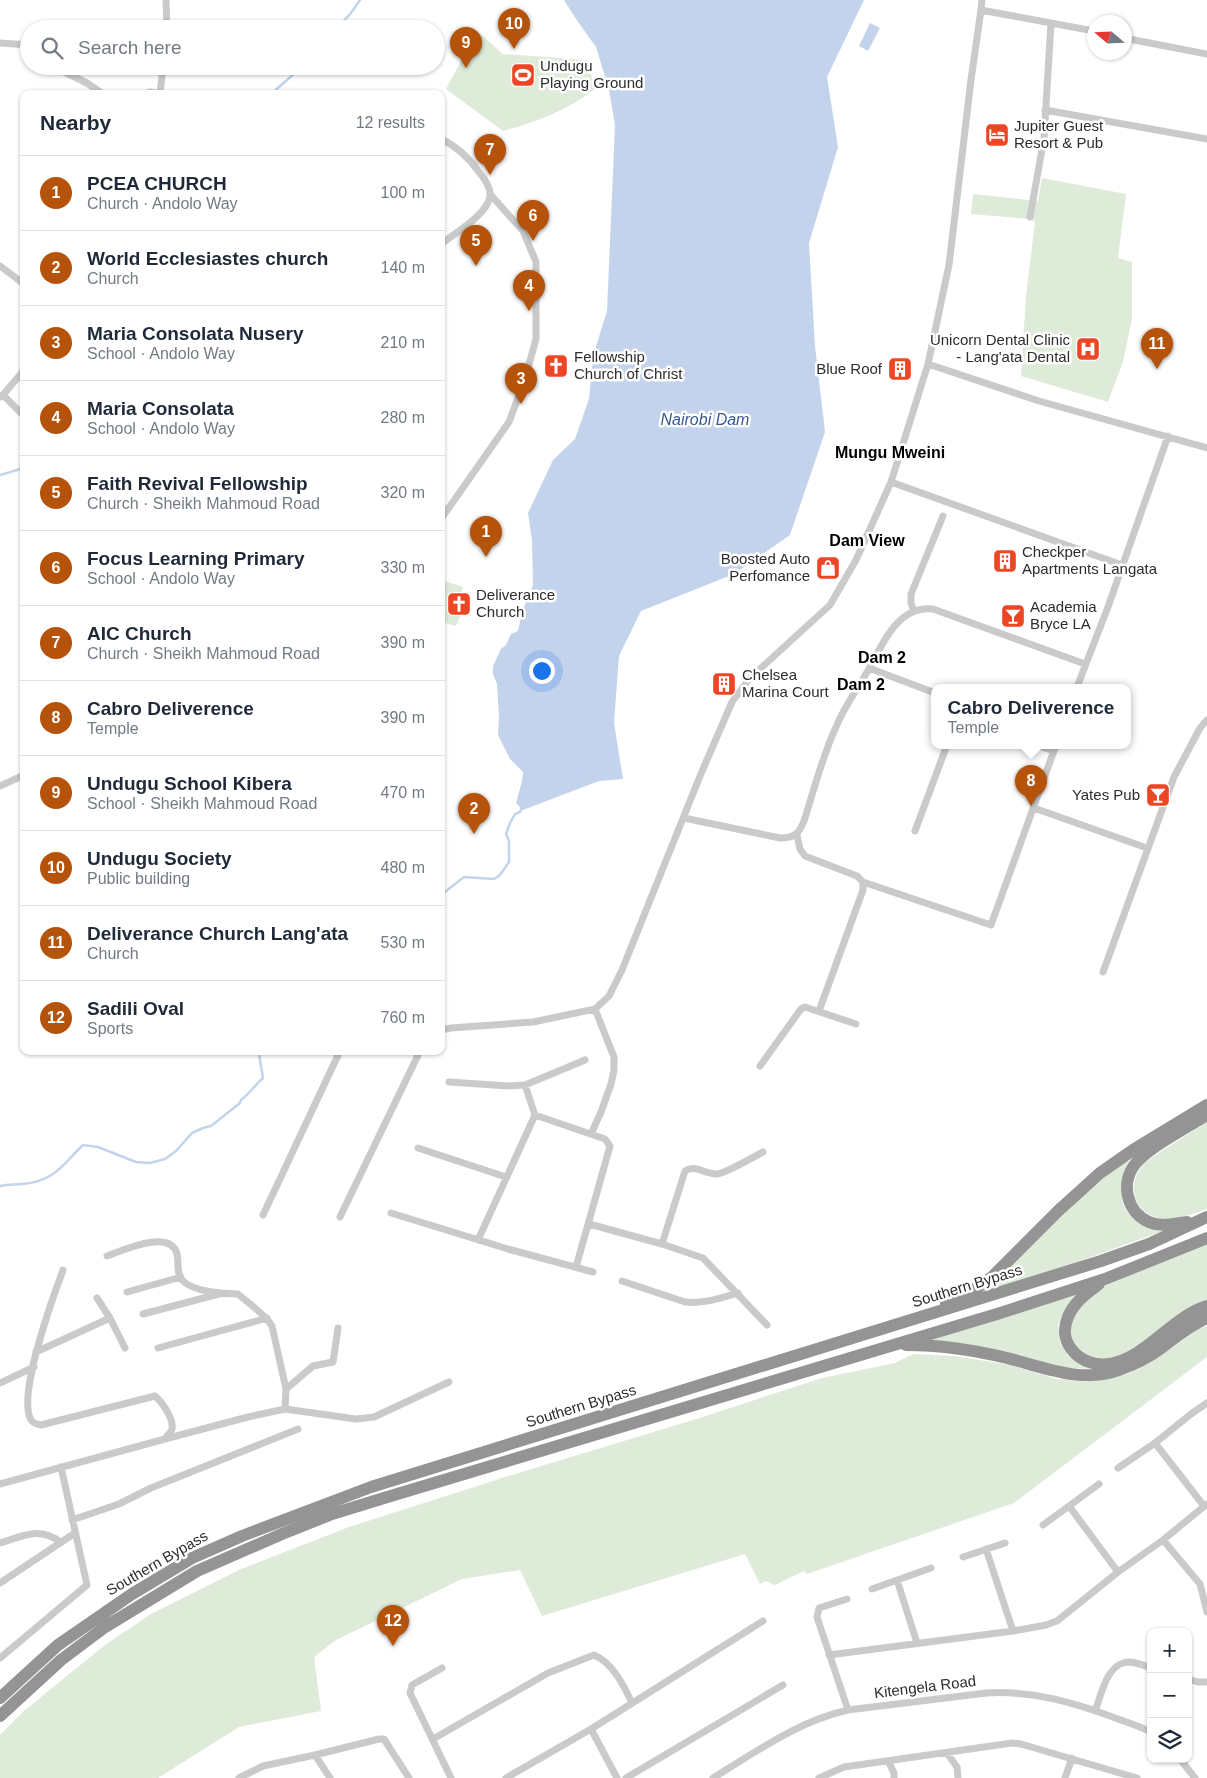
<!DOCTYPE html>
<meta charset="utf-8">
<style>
:root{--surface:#fff;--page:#f2f2f3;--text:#1f2937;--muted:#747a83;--line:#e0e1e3;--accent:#b45309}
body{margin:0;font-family:Helvetica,sans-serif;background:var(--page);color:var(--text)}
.controls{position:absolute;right:15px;bottom:15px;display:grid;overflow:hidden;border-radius:10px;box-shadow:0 1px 4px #0004}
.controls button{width:45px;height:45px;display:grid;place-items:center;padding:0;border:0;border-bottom:1px solid var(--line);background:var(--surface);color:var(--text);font:25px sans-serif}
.compass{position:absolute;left:1087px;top:15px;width:45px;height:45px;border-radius:50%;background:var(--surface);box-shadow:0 1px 4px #0004;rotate:289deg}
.you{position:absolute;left:541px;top:670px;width:18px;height:18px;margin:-12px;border:4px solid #fff;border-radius:50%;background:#1a73e8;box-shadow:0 0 0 8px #1a73e833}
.badge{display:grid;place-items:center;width:32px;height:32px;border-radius:50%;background:var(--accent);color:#fff;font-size:16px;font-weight:700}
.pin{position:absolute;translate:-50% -41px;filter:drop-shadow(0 1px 2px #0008)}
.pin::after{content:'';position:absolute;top:26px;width:18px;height:15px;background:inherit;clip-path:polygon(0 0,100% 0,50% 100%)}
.popup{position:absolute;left:931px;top:684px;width:200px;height:65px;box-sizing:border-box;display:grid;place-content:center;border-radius:10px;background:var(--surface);filter:drop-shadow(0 1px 4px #0005);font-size:16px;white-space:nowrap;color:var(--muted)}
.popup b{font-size:19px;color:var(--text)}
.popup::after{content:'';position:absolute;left:50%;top:100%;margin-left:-10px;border:10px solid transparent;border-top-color:var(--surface)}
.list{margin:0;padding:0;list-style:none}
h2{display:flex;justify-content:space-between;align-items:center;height:65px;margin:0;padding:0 20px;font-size:21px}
h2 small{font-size:16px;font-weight:400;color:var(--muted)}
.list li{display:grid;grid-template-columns:32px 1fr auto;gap:15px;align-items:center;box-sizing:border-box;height:75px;padding:0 20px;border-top:1px solid var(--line)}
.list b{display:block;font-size:19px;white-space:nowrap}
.list p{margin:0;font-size:16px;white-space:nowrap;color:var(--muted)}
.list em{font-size:16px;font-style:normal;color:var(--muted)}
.icon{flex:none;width:28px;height:28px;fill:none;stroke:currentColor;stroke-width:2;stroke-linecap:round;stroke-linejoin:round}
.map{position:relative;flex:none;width:1207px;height:1778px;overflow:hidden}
.search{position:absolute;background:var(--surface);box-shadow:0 1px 4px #0004;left:20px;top:20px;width:425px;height:55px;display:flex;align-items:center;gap:12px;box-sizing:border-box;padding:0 18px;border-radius:28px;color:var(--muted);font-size:19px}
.panel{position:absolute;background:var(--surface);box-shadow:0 1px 4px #0004;left:20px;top:90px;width:425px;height:965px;border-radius:10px}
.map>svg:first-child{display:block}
.green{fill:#deebd9}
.water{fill:#c4d3ec}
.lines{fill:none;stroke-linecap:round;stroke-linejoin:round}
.stream{stroke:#c4d3ec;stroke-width:2.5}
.street{stroke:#cacaca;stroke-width:7}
.highway{stroke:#949494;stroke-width:12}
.labels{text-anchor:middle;stroke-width:5;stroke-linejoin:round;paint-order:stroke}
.poi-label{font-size:15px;fill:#2d2d2d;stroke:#fff;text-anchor:start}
.street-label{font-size:15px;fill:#2d2d2d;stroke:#fff}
.water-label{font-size:16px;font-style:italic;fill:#375992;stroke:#fff}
.neighbourhood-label{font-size:16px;font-weight:bold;fill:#000;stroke:#fff}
</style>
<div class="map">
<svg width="1207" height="1778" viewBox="0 0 1207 1778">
<rect width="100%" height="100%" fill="#fff"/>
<path class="green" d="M477,31L503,54L587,60L595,89C568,110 536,122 503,131L446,89Z
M1042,178L1126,194L1118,258L1132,262V319L1123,362L1108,402L1021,376L1026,296L1035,222L1030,219L971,214L973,194L1038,201Z
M441,580L463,587L456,609L461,615L456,626L441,622Z
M1207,1122V1209C1192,1214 1174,1221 1159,1218C1130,1212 1127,1180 1146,1162C1152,1157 1159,1153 1165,1149C1179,1140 1193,1131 1207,1122Z
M1125,1160L1129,1161L1132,1164C1129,1173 1122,1191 1122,1198C1124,1219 1147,1225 1163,1231L1027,1280L965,1296Z
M1207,1242V1302L1123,1355L1104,1359L1087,1356L1074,1345L1069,1329L1074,1314L1085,1301L1107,1285Z
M1088,1289L1067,1307L1058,1324L1060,1342L1068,1356L1093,1369L1072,1368L914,1341Z
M1207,1326V1357L1014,1503L807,1574L804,1571L775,1585L766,1581L760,1584L745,1554L542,1616L520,1570L462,1579L336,1640L314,1657L321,1711L239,1727L158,1778H0V1735L25,1710L105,1645L151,1614L241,1569L349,1527L515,1474L693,1420L822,1378L895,1363L913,1354L955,1356L1010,1365L1057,1379L1086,1382L1128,1374L1150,1363L1199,1329Z"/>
<path class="water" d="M564,0H864L827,77L838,147L809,243L815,346L825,432L790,535L734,574L641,611L619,656L614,723L623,779L599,781L523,810L516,803L522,781L523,772L510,759L498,735L499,718L497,684L493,674V666L501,649L506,645L511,634L518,631L522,612L533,585L532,541L528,513L553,460L575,439L589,399L593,356L607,311L615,125L609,90L596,47L576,19Z
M870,23L880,28L868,51L859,46Z"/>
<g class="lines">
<path class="stream" d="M336,29L351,13L360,0
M271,94L303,66
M0,475L24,468
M441,895L464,877L494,879L500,875L509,862V841L506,834L510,823L515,814L520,812L522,807
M0,1186C8,1184 15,1185 23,1184C55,1181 62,1165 83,1145L98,1147L136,1162L150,1163L165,1159L176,1151L192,1133L203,1128L211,1126L240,1103L241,1100C250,1093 255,1085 263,1078L259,1054L264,1051"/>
<path class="street" d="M166,0L167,29
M981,10L982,0
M1124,38L1207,54
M0,43L29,45
M52,66L87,83L103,94
M144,94L150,92L159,94
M160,94L163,66
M1045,110L1207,139
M441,139C456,146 469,158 479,172C484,178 491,188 490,196C488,214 455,233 441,244
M1030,217L1044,138L1051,23
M0,266L24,284
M928,364L1039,401L1207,448
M3,395L24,416
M0,397L3,395L24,370
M891,482L1122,565
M441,519L509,422L525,379L536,339V262L523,231L490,194
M914,611L911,603V594L943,516
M869,668L935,693
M1077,687L1108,607L1168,436
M1036,745L1054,751
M0,786L24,775
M1034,808L1147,848
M684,818L780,838C794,838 799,834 804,821C814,790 822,757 836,727C845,705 859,687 870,667C883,642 899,605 933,609L1085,664
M915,831L947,745
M797,835L800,849L805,856L857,876L863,882V890L819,1011
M863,882L991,925L1056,745
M1103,972L1174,777L1200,728L1207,720
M441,1030L451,1028L533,1022L595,1009L609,996L622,970L700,776L732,702L749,679L830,605L856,560L891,482L928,364L949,265L971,80L981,10L1094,31
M760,1066L801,1009L805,1007L856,1024
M449,1082L508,1086L525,1085L585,1060
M525,1085L535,1115
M591,1134L601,1112L611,1084L614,1070V1057L595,1009
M418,1148L506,1177
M391,1213L508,1249L593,1272
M263,1215L340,1051
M340,1217L420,1051
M589,1224L662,1244L703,1258L767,1325
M478,1240L535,1115L605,1139L610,1146L576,1267
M662,1244L685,1171C695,1164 704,1174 716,1174C725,1174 753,1157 763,1152
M107,1256C122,1251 170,1228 177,1254C179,1262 176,1273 182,1280C193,1292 224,1294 238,1294C249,1304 264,1313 272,1326L286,1389L285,1409L356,1419L374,1417L449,1382
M622,1281L685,1302C704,1304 720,1298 738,1293
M127,1292L181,1277
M97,1298L110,1318L125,1348
M143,1314L219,1294
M158,1348L267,1318
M36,1352L110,1318
M0,1383L34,1367
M286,1389L313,1366L333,1362L338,1328
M165,1439L248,1417L285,1409
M1155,1443L1204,1506
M1118,1468L1155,1443L1191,1414L1207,1403
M0,1484L165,1439C167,1436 171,1432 172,1429C174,1419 162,1402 155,1396L41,1425C37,1424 34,1424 31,1420C17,1396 53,1297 63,1270
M1069,1506L1118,1572
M72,1520L119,1504L151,1488L298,1429
M1043,1525L1099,1484
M1163,1540L1200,1584L1207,1612
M0,1543C24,1536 38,1526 61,1542
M986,1549L1013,1631
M963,1557L1005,1543
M897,1580L917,1643
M0,1583L75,1533
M872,1589L931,1568
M847,1599L819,1608L817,1617L848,1710
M829,1655L1013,1631L1046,1625L1057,1621L1118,1572L1163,1540L1207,1504
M0,1658L87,1585L61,1467
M442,1668L412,1685L410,1693L451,1778
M1188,1679L1198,1682H1207
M1095,1711C1101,1696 1106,1668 1123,1663C1132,1660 1143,1665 1151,1668
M591,1729L617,1778
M433,1739L548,1673L594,1655C613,1663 624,1686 632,1703
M947,1753L957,1767L958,1778
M315,1755L330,1778
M1180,1759L1195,1778
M888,1761L894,1773V1778
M239,1778L263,1766L315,1755L379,1739H384L409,1778
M506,1778L591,1729L763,1621
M626,1778L783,1685
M713,1778C756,1752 798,1721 848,1710L986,1693C1032,1690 1076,1703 1118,1719C1129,1723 1141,1727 1151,1732
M819,1778L844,1767L1012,1743L1021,1744L1137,1778
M1065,1778L1072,1758"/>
<path class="highway" d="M1187,1222C1175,1224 1161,1227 1149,1222C1126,1212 1120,1182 1136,1163C1150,1147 1187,1127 1207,1115
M1099,1284C1087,1293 1074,1302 1068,1317C1056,1344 1082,1368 1109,1364C1147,1358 1171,1317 1207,1306
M946,1303L978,1287L992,1277L1058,1211L1100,1173L1133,1150L1207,1105
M906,1345C940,1345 974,1350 1007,1358C1043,1367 1082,1384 1119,1370C1133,1365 1148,1358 1160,1349C1175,1338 1189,1326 1207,1318
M0,1698L58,1645L132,1594L192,1558L242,1536L371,1487L1101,1261L1149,1244L1207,1217
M0,1716L61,1660L105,1627L197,1571L282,1534L332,1514L394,1495L997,1314L1105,1279L1207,1238"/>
</g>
<defs>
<symbol id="stadium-square" viewBox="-11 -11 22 22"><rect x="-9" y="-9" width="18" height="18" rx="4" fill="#ed4625" stroke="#fff"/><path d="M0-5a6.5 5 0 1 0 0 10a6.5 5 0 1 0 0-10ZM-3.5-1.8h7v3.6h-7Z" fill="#fff"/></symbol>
<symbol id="hotel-square" viewBox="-11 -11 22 22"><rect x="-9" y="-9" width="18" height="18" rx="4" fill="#ed4625" stroke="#fff"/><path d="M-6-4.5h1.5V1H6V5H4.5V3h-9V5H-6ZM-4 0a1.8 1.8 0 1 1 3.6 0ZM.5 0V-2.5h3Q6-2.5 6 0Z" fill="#fff"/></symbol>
<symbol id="hospital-square" viewBox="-11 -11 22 22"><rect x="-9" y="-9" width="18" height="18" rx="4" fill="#ed4625" stroke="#fff"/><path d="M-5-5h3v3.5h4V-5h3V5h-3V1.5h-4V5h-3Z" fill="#fff"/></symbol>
<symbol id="church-square" viewBox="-11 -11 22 22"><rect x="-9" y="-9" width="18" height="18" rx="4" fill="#ed4625" stroke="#fff"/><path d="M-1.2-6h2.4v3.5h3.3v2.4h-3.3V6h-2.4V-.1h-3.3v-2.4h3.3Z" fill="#fff"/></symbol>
<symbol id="building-square" viewBox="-11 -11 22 22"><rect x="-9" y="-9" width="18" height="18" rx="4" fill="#ed4625" stroke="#fff"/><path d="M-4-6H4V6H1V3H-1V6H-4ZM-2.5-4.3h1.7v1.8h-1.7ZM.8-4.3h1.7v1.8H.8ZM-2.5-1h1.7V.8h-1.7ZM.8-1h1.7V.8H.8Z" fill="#fff"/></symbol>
<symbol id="shop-square" viewBox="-11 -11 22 22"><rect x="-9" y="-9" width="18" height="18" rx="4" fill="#ed4625" stroke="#fff"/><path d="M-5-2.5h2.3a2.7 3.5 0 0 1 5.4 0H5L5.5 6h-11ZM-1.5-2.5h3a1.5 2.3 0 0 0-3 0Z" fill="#fff"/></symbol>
<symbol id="bar-square" viewBox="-11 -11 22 22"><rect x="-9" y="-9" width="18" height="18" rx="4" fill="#ed4625" stroke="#fff"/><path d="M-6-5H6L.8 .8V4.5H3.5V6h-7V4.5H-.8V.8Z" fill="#fff"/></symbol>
</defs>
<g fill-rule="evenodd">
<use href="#stadium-square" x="509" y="61" width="28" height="28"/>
<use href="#hotel-square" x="983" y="121" width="28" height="28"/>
<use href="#hospital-square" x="1074" y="335" width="28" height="28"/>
<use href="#church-square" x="542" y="352" width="28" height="28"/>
<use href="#building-square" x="886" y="355" width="28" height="28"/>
<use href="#building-square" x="991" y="547" width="28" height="28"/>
<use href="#shop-square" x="814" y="554" width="28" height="28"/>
<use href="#church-square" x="445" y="590" width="28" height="28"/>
<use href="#bar-square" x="999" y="602" width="28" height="28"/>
<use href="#building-square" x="710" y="670" width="28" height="28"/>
<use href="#bar-square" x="1144" y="781" width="28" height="28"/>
</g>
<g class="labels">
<g class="poi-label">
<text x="540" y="71">Undugu<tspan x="540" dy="17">Playing Ground</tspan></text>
<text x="1014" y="131">Jupiter Guest<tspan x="1014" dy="17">Resort &amp; Pub</tspan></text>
<text x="1070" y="345" text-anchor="end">Unicorn Dental Clinic<tspan x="1070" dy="17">- Lang'ata Dental</tspan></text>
<text x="574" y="362">Fellowship<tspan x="574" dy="17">Church of Christ</tspan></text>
<text x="882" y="374" text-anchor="end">Blue Roof</text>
<text x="1022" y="557">Checkper<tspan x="1022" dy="17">Apartments Langata</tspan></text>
<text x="810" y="564" text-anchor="end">Boosted Auto<tspan x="810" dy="17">Perfomance</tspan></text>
<text x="476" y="600">Deliverance<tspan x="476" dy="17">Church</tspan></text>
<text x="1030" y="612">Academia<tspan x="1030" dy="17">Bryce LA</tspan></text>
<text x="742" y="680">Chelsea<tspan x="742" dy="17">Marina Court</tspan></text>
<text x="1140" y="800" text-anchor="end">Yates Pub</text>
</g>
<g class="street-label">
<text transform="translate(967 1286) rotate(-17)" y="5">Southern Bypass</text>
<text transform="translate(581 1406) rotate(-17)" y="5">Southern Bypass</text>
<text transform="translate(157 1563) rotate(-30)" y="5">Southern Bypass</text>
<text transform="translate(925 1687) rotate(-7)" y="5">Kitengela Road</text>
</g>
<g class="water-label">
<text x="705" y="425">Nairobi Dam</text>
</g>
<g class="neighbourhood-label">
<text x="890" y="458">Mungu Mweini</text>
<text x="867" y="546">Dam View</text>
<text x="882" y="663">Dam 2</text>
<text x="861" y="690">Dam 2</text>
</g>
</g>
</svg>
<div class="controls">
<button>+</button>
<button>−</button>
<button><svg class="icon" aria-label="layers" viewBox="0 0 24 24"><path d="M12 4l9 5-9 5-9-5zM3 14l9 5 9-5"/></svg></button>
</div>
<svg class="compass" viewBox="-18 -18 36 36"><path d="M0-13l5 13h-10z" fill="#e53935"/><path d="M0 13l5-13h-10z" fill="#747a83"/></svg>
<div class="you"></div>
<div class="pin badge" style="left:486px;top:557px">1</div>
<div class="pin badge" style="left:474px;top:834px">2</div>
<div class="pin badge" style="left:521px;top:404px">3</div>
<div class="pin badge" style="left:529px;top:311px">4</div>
<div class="pin badge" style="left:476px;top:266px">5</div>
<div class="pin badge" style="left:533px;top:241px">6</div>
<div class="pin badge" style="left:490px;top:175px">7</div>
<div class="pin badge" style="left:1031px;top:806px">8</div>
<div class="popup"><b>Cabro Deliverence</b>Temple</div>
<div class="pin badge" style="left:466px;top:68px">9</div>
<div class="pin badge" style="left:514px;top:49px">10</div>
<div class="pin badge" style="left:1157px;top:369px">11</div>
<div class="pin badge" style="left:393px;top:1646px">12</div>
<div class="search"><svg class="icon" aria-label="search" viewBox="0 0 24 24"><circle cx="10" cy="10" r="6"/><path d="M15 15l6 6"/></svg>Search here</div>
<section class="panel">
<h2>Nearby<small>12 results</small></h2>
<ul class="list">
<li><span class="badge">1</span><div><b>PCEA CHURCH</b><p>Church · Andolo Way</p></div><em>100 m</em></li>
<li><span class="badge">2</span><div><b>World Ecclesiastes church</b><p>Church</p></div><em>140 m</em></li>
<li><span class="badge">3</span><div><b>Maria Consolata Nusery</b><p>School · Andolo Way</p></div><em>210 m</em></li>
<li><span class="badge">4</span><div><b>Maria Consolata</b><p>School · Andolo Way</p></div><em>280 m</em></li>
<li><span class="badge">5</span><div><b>Faith Revival Fellowship</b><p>Church · Sheikh Mahmoud Road</p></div><em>320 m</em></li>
<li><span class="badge">6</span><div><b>Focus Learning Primary</b><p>School · Andolo Way</p></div><em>330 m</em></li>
<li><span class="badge">7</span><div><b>AIC Church</b><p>Church · Sheikh Mahmoud Road</p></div><em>390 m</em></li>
<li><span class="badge">8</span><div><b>Cabro Deliverence</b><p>Temple</p></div><em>390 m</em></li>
<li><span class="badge">9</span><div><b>Undugu School Kibera</b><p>School · Sheikh Mahmoud Road</p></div><em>470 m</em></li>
<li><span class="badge">10</span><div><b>Undugu Society</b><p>Public building</p></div><em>480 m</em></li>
<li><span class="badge">11</span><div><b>Deliverance Church Lang'ata</b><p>Church</p></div><em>530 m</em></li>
<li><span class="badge">12</span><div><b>Sadili Oval</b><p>Sports</p></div><em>760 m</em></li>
</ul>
</section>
</div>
